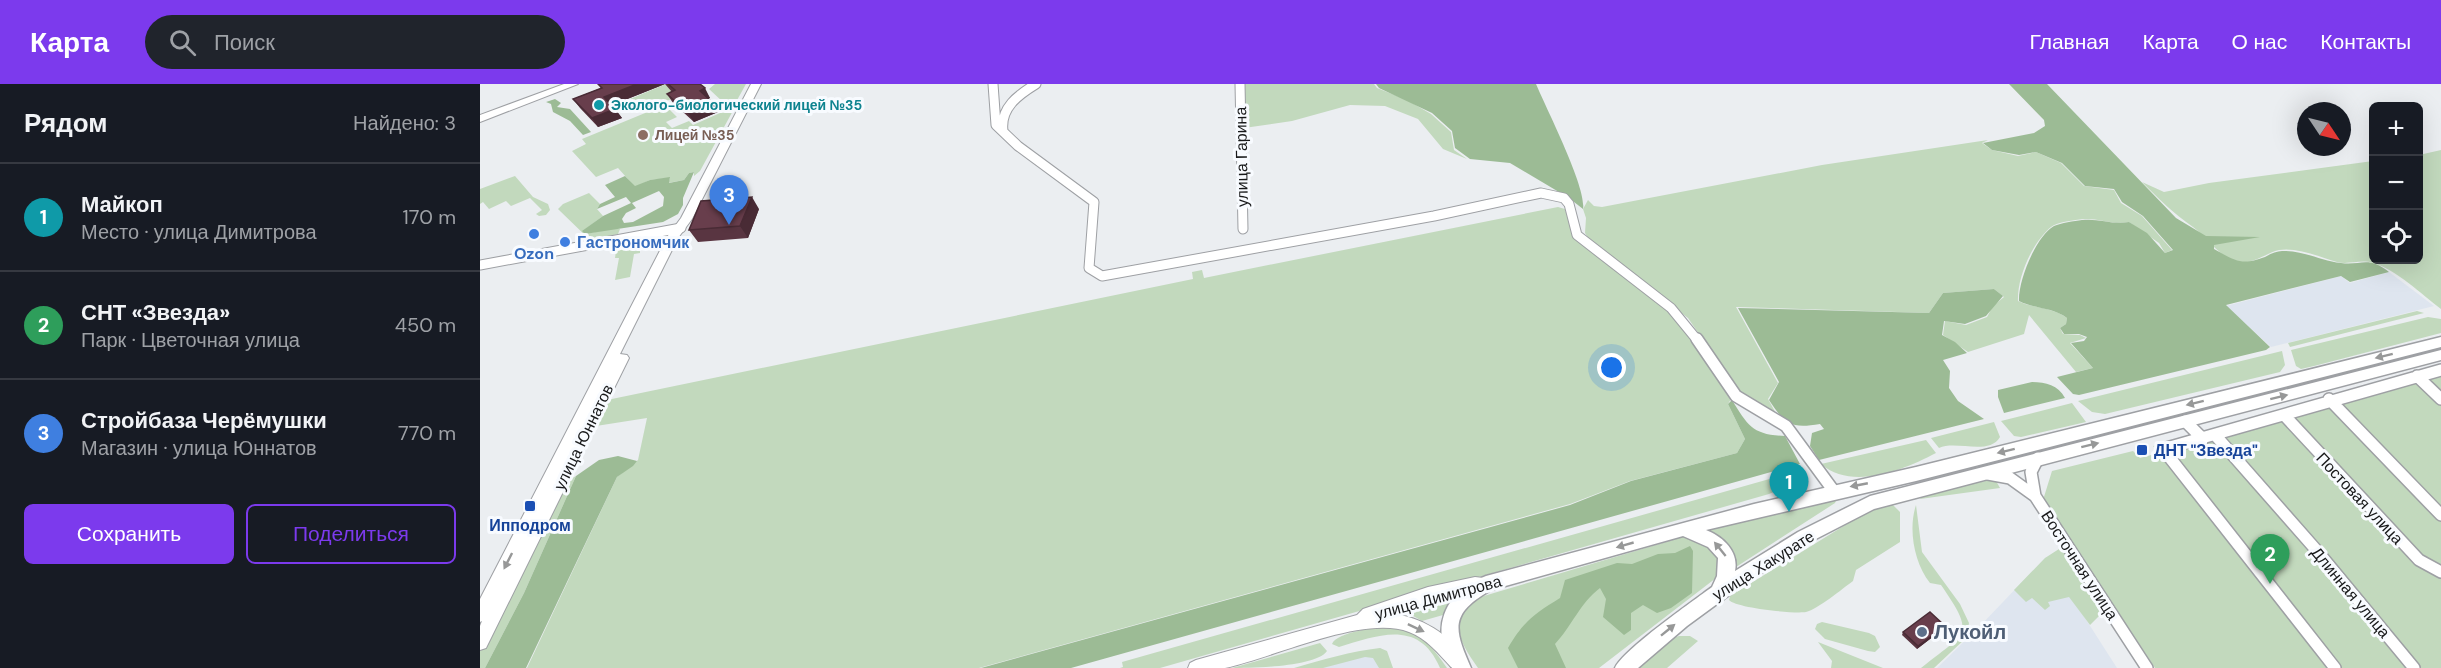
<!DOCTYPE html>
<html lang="ru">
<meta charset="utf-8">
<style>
:root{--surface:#171b24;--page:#20242c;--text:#f1f3f6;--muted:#9ea1a6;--line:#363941;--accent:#7c3aed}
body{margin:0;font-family:"DM Sans",sans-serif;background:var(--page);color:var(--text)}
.controls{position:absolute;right:18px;top:18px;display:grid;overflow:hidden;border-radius:9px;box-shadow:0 6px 24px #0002}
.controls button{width:54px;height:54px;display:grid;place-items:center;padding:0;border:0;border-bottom:2px solid var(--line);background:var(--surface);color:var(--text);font:30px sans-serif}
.compass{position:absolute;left:1817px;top:18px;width:54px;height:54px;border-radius:50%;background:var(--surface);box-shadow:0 6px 24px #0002;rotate:125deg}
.you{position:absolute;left:1132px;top:284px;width:21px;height:21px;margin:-15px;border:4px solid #fff;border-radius:50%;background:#1a73e8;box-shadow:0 0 0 9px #1a73e833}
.badge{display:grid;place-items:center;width:39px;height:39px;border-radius:50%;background:var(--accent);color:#fff;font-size:20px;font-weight:700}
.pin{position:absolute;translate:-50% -50px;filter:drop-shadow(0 2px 3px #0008)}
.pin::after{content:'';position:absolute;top:32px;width:21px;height:18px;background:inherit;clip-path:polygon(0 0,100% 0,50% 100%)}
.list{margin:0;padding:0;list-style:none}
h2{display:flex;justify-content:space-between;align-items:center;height:78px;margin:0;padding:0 24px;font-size:26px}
h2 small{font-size:20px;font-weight:400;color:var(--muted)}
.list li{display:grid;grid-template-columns:39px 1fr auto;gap:18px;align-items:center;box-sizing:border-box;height:108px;padding:0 24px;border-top:2px solid var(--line)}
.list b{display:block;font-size:22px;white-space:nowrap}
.list p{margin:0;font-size:20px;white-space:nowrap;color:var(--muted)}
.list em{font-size:20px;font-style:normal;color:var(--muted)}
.actions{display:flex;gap:12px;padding:18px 24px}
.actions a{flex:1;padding:14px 0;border:2px solid var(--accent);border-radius:9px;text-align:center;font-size:21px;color:var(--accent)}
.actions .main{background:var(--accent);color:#fff}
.icon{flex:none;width:33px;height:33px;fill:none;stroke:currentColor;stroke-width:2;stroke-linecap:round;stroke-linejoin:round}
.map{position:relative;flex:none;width:1961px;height:584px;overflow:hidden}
header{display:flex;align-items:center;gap:36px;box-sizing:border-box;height:84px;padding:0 30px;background:var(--accent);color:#fff}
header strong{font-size:28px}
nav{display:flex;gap:33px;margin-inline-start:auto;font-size:21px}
.search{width:420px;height:54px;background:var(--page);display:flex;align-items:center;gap:15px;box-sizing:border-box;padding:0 21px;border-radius:33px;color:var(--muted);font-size:22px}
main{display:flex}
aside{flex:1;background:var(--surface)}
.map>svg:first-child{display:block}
.built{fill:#dee5ef}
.green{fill:#c2d9bd}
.forest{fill:#9cbb95;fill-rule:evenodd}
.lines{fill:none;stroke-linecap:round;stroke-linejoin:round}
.street-far1-casing{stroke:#9ea0a4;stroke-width:11}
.street-casing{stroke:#9ea0a4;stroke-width:14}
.secondary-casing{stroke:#9ea0a4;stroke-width:2}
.primary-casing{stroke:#9ea0a4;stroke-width:3}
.street-far1{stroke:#fff;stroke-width:9}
.street{stroke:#fff;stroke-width:11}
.secondary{fill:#fff;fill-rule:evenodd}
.primary{fill:#fff;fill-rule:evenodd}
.wall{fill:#593541}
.shaded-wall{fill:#492b35}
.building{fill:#683e4c;stroke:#492b35;stroke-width:1.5}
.oneway{fill:#979898}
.culture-dot{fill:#0f9aa8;stroke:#f8fbff;stroke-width:2}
.education-dot{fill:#8d6e63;stroke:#f8fbff;stroke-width:2}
.shop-dot{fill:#3f7fe0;stroke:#f8fbff;stroke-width:2}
.transit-dot{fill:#1a4fb4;stroke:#f8fbff;stroke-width:2}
.service-dot{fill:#5c6f8a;stroke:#f8fbff;stroke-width:2}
.labels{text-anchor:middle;stroke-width:6;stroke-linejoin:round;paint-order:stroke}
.far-culture-label{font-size:14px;font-weight:bold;fill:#0d838f;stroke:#f8fbff;text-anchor:start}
.far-education-label{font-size:14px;font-weight:bold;fill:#785e54;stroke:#f8fbff;text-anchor:start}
.street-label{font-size:16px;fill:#18191a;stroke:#f8fbff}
.shop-label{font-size:16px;font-weight:bold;fill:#366cbe;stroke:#f8fbff;text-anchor:start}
.transit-label{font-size:16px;font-weight:bold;fill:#164399;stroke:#f8fbff;text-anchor:start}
.near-service-label{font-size:20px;font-weight:bold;fill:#4e5e75;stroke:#f8fbff;text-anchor:start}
</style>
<header>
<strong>Карта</strong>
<div class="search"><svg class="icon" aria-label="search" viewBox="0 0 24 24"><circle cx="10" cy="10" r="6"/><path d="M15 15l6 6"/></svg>Поиск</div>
<nav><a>Главная</a><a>Карта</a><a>О нас</a><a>Контакты</a></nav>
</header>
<main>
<aside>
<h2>Рядом<small>Найдено: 3</small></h2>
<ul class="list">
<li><span class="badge" style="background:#0f9aa8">1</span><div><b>Майкоп</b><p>Место · улица Димитрова</p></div><em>170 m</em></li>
<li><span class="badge" style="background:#2e9e5b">2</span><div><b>СНТ «Звезда»</b><p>Парк · Цветочная улица</p></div><em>450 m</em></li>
<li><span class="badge" style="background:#3f7fe0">3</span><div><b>Стройбаза Черёмушки</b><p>Магазин · улица Юннатов</p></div><em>770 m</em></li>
</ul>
<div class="actions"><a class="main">Сохранить</a><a>Поделиться</a></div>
</aside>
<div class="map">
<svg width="1961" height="584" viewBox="0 0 1961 584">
<rect width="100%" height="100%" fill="#ebeef1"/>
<path class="built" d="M1909,188L1954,222L1791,263L1746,222L1861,192L1870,199Z
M1566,473L1637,584H1457L1501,541Z
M901,564L907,584H833Z"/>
<path class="green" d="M186,0L210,8L165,25L150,15Z
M235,0H266L256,18L244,19L229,5Z
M763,0H894L897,4L927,16L951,30L971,48L974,66L987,75L963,65L938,35L905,22L870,21L812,37L764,44Z
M234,15L242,21L255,23L220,87L214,92V88L209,89L204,96L188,99L190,94L170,96L155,103L138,84L116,93L92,67L106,60L102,55L170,27L190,26L197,33L186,38L192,44L209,37L213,41L240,29L228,18Z
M1508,56L1502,59L1512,66L1538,72L1556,68L1581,79L1604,102L1634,106L1641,119L1662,132L1692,166L1685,169L1679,159L1649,138C1633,141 1619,134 1603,135C1595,136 1577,138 1571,143C1552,159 1537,193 1538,217C1555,225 1572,223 1587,234L1586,240L1580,244L1583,250L1600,251L1606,254L1590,259L1613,284L1596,288L1549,231L1544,250L1488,268L1463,251L1465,237L1486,241L1507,233L1513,222L1524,213L1514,205L1463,209L1449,229L1256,223L1298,299L1288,315L1298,333L1260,310L1208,234L1112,160L1105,149L1106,134L1103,125L1108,116L1114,122L1122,123L1342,81Z
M1961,66V225C1941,210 1917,186 1893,179C1881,175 1869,181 1857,178C1840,173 1817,163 1799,166C1786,169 1774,180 1760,178C1740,175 1728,154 1713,143C1692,128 1680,116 1662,98L1684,108L1729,99L1893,77L1894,176H1938L1939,71Z
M35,92L53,113L68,120L70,126L66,131L59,132L56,130L62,126L50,114L31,122L26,117L9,125L3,118L0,120V105Z
M109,109L120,120L117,125L123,132L103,147L105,150L135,144L140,145L138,150L110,156L80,127L78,125L83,120Z
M1078,123L1085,125L1091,146L1102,158L1189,227L1238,290L1251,315L1248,320L1265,355L1257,369L1150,397L1090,420L499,584H47L137,393L158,376L167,334L116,342L114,340L127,316L713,195L712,188L722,186L724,194Z
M160,162V169L154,170L150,193L135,196L139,174H135L136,167Z
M1937,227L1944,229L1810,263L1808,259Z
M1948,233L1961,235V249L1834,282L1821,285L1816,282L1811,266Z
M1802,267L1805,281L1800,288L1625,330L1612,328L1598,317Z
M1961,283V584H1675L1563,416L1572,387L1653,367L1660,374L1679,369L1673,362Z
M1592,319L1606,338L1541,353L1534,352L1521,337Z
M1514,338L1520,353C1509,372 1476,356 1459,364L1451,354Z
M1446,356L1456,369C1424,386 1372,407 1341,380Z
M1318,387L1314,399L1289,410L680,584H640L643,583L642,578Z
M96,392L44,509L5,584H0V559L78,402Z
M1515,395L1520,404L1440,415L1444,410Z
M1357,414L1355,419L1256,483L1247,460L1222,443Z
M1406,419L1412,420L1420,428V458L1376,486L1373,497C1362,505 1338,525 1326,528C1314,530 1256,524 1249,516L1250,512L1396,422Z
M1436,421L1442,468L1480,520L1489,539L1486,554L1454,584H1441C1486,547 1497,553 1461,501L1450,499C1434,479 1428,445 1436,421Z
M1206,452L1227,458L1242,479L1236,494L1119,584H998C980,558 966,537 997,514Z
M1579,465C1593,470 1619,516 1621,530L1610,541L1589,513L1568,518L1570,522L1565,526L1552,514L1546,518L1534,506L1565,474Z
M964,513L969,516L963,531L942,537L928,529L930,523Z
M1342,538L1389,549L1395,552L1400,563L1395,568L1388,567L1345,555L1335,545L1337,540Z
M911,542C940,549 950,559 967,584H960C939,535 899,551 859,563L852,560C857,548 897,543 911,542Z
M1199,552H1210L1218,557L1187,584H1156L1191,555Z
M1338,558L1403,584H1351L1352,577Z
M840,559L847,567C836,583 772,584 752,584Z
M900,564L907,567L913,584H899L893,574L885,573L843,584H814C841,576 872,567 900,564Z"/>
<path class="forest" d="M896,0H1056C1066,24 1107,104 1103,125L1089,114L1030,79L990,75L975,64L972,47L952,29L899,4Z
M1529,0H1567L1696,134L1726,152L1780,153L1734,161V165C1756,177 1761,182 1785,173C1790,170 1797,167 1802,167C1823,166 1841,177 1861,179C1881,182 1888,171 1909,188L1870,198L1861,192L1746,221L1790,263L1786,266L1599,311L1593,310L1577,293L1613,284L1591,259L1604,257L1607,253L1599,250H1584L1580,244L1586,240L1587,234C1573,223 1555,225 1539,217C1538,197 1556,152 1574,142C1581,139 1594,137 1602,136C1618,134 1633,141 1649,138L1667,149L1685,169L1693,166L1663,132L1642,118L1634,105L1605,102L1582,79L1556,68L1539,71L1512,66L1503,59L1554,49L1565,42L1564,36Z
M75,15L81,19L77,23L90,25L111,48L103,51L90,37L73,28L71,20L66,18Z
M214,88L203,114V121L198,130L183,138L105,150L102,147L123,132L151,119L146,113L117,125L120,120L135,113L125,101L145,92L155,102L170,96L190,93L189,99L204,96L209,89ZM179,107L184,113L183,122L153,138L144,139L142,135L146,129L156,124L152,119Z
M1514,205L1523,212L1506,232L1485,240L1464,237L1462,251L1475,258L1487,269L1463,276L1470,287L1469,304L1478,317L1504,335L1339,376L1330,362L1332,349L1344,345L1340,340C1310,345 1305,340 1289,316L1299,298L1258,224L1449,229L1463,209Z
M1552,298C1566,298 1578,301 1585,314L1524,329L1518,313V306Z
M1252,316C1268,342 1273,351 1305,352L1320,380L591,584H501L1090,421L1151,397L1257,369L1265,355L1248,320Z
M138,372L157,377L153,382L137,393L46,584H5L44,509L96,392L119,376Z
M1210,462L1213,467L1212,509L1191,524L1177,529L1163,521L1151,529V546L1144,551L1123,533L1126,515L1120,504C1100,519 1092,542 1075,560L1086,584H1038L1028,564C1043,538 1054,530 1080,514L1085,496L1137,479L1152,480L1178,470L1195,469Z"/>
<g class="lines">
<defs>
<path id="street-far1" d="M513,0L516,41L538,62L614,118L609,184L622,192L954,132L1061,109L1084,114L1089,120L1097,151L1191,224L1218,257
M760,0L763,145
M523,47C520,24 538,11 556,0
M0,181L201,144"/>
<path id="street" d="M1217,255L1256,312L1306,342L1353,406
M1937,292L1961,315
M1849,315L1961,431
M1805,332L1939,476L1961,488
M1705,337L1723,355
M1736,352L1838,468L1934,584
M1558,374L1551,388L1555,412L1667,584
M1508,390L1530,394L1555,412
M1855,584L1683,365L1961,286"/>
<path id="secondary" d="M84,0H98L0,38V31Z
M271,0H281L212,135L198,154L140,270L147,271L149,274L6,564L0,566V542L2,537L0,538V515L187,153L201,134Z
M995,493L1012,495L1014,500L1012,505L965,513L910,530C939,531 973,551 985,578L981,584L971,583C959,570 946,554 929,548C884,530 793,574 745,584C733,584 719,584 708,584L710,579L716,576L877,531L883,525L948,503Z"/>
<path id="primary" d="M1961,253V263L1436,397L1226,446C1243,453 1259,467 1255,487L1318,448L1390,412L1961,266V276L1394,425L1330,458L1267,498L1207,542L1158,584H1135C1143,566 1213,517 1232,503L1237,492L1238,474L1228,463L1203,452L1011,506C969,530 974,545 991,584H972C950,545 963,508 1006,492L1274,420L1436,383Z"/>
</defs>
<use href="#street-far1" class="street-far1-casing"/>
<use href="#street" class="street-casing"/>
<use href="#secondary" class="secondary-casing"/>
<use href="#primary" class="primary-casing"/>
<use href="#street-far1" class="street-far1"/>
<use href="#street" class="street"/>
<use href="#secondary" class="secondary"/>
<use href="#primary" class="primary"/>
</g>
<path class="wall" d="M118,0H220L230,14H228L233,19L238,28L214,38L193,19L187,10L192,8L185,0L132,21L142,34L118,43L100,24L93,15L121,4Z
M279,125L268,154L218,158L209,146Z
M1463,545L1437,565L1422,551L1423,548Z"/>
<path class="shaded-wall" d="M157,0H185L130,22L124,13Z
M225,4L230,14L225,16L220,7Z
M233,19L238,28L214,38L208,29Z
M135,25L142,34L118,43L112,34Z
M272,113L279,125L268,154L260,142Z
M1465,542L1463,545L1437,565L1438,562Z"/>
<path class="building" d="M118,0H157L124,13L135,25L112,34L93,15L122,4Z
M188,0H220L225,4L220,7L233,19L208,29L187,10L195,6Z
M272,113L260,142L209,146L221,117Z
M1450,528L1465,542L1438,562L1423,548Z"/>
<defs><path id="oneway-solid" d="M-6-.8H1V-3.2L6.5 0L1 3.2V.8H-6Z" transform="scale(1.5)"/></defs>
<g class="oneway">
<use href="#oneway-solid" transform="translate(1904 272) rotate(166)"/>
<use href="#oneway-solid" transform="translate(1799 313) rotate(-14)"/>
<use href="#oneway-solid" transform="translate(1715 319) rotate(166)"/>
<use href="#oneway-solid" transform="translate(1610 361) rotate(-14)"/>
<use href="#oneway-solid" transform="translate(1526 367) rotate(166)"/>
<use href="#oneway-solid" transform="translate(1379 401) rotate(169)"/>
<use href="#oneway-solid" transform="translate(1145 461) rotate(164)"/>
<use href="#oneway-solid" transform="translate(1240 465) rotate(-129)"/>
<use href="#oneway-solid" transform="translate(28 477) rotate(117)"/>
<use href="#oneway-solid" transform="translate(936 544) rotate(25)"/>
<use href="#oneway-solid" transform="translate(1188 546) rotate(-39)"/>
</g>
<circle class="culture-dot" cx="119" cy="21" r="6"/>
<circle class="education-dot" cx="163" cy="51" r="6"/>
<g class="shop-dot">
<circle cx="54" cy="150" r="6"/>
<circle cx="85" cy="158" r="6"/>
</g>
<g class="transit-dot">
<rect x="1656" y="360" width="12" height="12" rx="3"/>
<rect x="44" y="416" width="12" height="12" rx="3"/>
</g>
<circle class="service-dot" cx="1442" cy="548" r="6"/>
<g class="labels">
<g class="far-culture-label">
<text x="131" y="26">Эколого-биологический лицей №35</text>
</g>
<g class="far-education-label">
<text x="175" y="56">Лицей №35</text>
</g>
<g class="street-label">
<text transform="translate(761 73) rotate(-91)" y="6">улица Гарина</text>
<text transform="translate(103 353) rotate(-64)" y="6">улица Юннатов</text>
<text transform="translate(1880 414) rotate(47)" y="6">Постовая улица</text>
<text transform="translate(1283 481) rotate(-32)" y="6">улица Хакурате</text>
<text transform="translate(1600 481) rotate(57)" y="6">Восточная улица</text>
<text transform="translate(1871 508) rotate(50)" y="6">Длинная улица</text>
<text transform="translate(958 513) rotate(-15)" y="6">улица Димитрова</text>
</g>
<g class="shop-label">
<text x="97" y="164">Гастрономчик</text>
<text x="54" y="175" text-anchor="middle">Ozon</text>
</g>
<g class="transit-label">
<text x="1674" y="372">ДНТ "Звезда"</text>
<text x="50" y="447" text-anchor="middle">Ипподром</text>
</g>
<g class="near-service-label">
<text x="1454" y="555">Лукойл</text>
</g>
</g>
</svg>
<div class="controls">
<button>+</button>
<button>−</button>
<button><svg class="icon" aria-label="locate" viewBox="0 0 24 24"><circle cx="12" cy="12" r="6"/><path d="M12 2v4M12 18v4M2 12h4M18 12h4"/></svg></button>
</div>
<svg class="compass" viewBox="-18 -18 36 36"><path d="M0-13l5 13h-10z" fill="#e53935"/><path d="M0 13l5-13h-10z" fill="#9ea1a6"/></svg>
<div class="you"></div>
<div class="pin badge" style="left:1309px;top:428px;background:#0f9aa8">1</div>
<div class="pin badge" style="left:1790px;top:500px;background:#2e9e5b">2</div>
<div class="pin badge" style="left:249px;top:141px;background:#3f7fe0">3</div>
</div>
</main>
